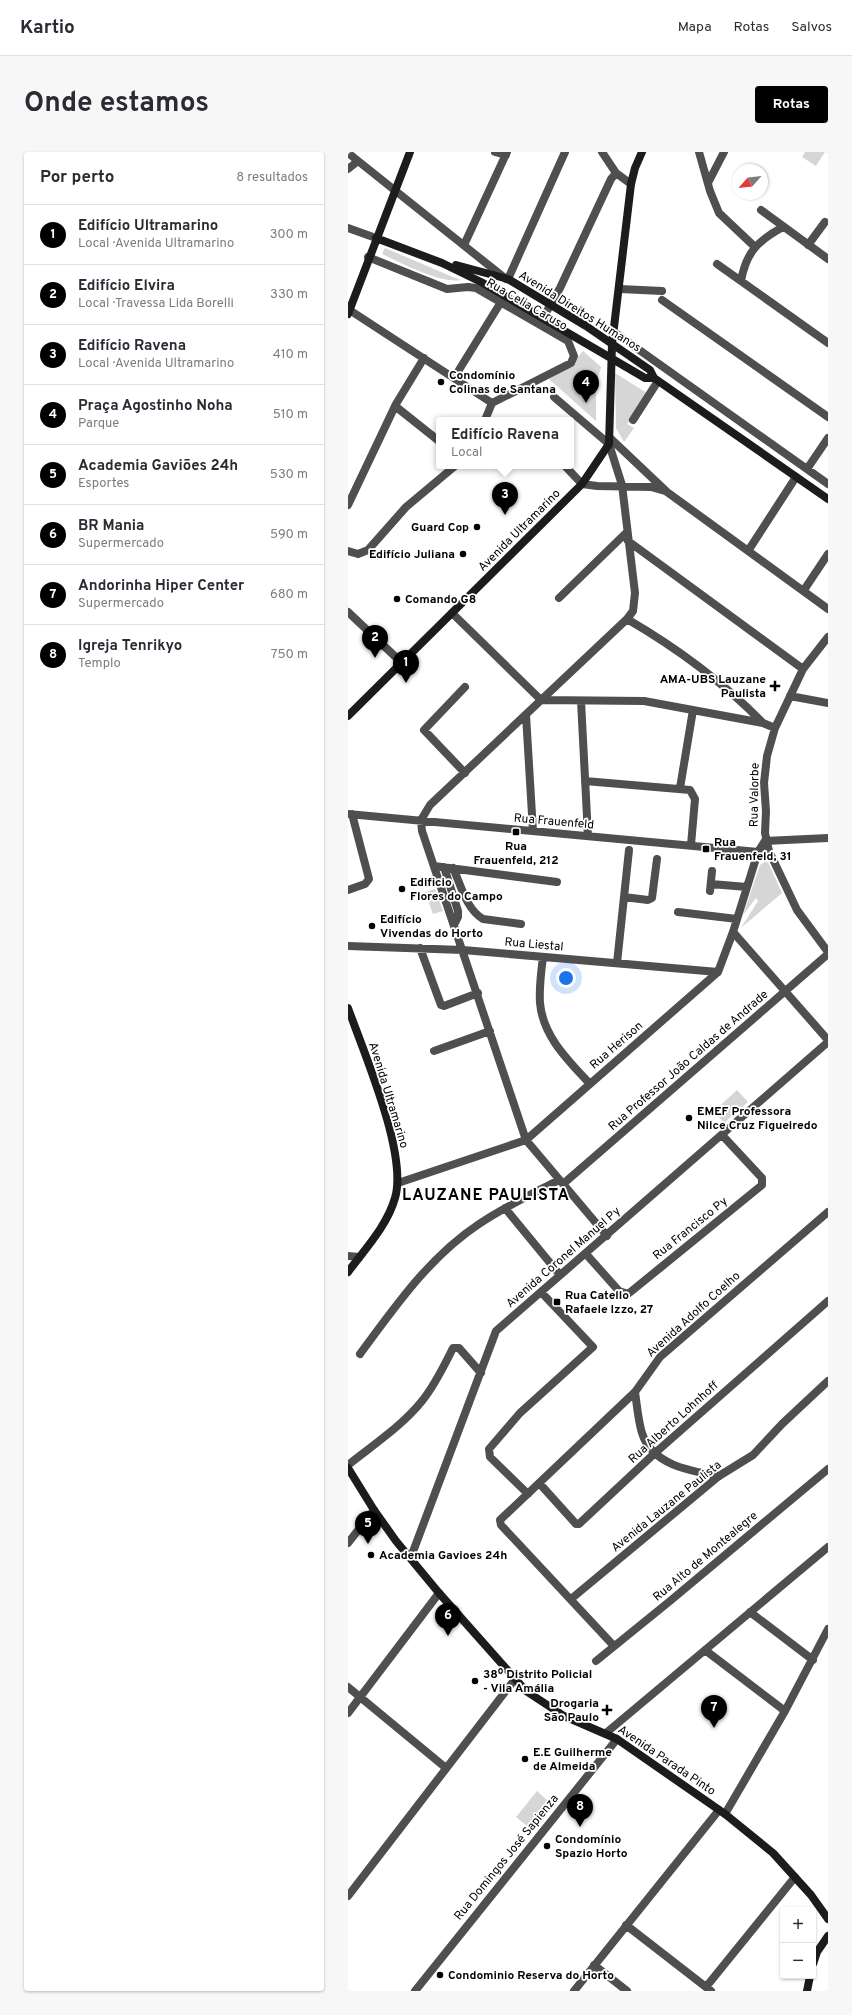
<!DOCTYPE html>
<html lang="pt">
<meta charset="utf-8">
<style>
:root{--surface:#fff;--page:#f7f7f7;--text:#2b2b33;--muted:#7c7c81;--line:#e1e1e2;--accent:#000}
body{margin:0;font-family:Overpass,sans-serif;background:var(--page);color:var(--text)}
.controls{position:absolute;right:12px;bottom:12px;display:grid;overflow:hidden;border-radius:4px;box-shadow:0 1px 3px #0004}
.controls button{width:36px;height:36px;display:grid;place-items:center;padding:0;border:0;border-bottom:1px solid var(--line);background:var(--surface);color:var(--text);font:20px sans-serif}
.compass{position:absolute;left:384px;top:12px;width:36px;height:36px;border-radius:50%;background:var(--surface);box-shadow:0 1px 3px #0004;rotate:243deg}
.you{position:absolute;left:218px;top:826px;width:14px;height:14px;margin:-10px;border:3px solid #fff;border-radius:50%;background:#1a73e8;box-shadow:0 0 0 6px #1a73e833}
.badge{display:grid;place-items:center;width:26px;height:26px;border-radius:50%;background:var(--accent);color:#fff;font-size:13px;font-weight:700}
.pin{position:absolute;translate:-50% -33px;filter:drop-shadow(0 1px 2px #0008)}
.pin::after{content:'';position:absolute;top:21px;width:14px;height:12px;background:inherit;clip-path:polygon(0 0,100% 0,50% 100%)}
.popup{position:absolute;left:88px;top:265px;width:138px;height:52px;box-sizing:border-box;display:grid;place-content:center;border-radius:4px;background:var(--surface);filter:drop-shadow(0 1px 3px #0005);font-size:13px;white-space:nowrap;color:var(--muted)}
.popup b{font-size:15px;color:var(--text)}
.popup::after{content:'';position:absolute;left:50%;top:100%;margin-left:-8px;border:8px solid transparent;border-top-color:var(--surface)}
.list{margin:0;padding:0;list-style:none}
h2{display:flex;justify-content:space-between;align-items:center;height:52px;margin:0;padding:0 16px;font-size:17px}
h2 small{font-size:13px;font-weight:400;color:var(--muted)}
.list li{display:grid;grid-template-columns:26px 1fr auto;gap:12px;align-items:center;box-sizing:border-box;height:60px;padding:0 16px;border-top:1px solid var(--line)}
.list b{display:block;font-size:15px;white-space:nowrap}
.list p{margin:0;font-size:13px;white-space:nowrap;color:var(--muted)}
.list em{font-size:13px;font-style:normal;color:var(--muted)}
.map{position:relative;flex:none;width:480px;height:1839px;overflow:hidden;border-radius:4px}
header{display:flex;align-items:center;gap:24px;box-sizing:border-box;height:56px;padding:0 20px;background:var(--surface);border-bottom:1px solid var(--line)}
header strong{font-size:19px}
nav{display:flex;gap:22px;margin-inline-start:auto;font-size:14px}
.intro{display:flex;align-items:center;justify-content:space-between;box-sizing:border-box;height:96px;padding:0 24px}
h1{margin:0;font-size:28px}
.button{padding:10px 18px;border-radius:4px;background:var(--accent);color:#fff;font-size:14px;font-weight:700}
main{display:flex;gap:24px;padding:0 24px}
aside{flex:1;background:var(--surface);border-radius:4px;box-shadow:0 1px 3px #0004}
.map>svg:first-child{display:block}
.green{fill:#d6d6d6}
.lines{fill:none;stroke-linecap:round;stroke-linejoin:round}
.street{stroke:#4f4f4f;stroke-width:8}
.secondary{stroke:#1c1c1c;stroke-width:8}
.poi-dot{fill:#000;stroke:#fff;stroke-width:1.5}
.labels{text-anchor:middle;stroke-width:3.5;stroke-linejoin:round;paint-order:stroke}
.street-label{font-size:12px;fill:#000;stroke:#fff}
.poi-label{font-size:12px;font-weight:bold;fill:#000;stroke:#fff;text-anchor:start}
.district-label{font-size:16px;font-weight:bold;letter-spacing:1px;fill:#000;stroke:#fff}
</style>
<header>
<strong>Kartio</strong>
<nav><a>Mapa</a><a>Rotas</a><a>Salvos</a></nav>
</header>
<div class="intro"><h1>Onde estamos</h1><a class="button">Rotas</a></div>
<main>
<aside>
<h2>Por perto<small>8 resultados</small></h2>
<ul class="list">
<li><span class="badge">1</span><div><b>Edifício Ultramarino</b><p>Local · Avenida Ultramarino</p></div><em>300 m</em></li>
<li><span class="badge">2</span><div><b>Edifício Elvira</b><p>Local · Travessa Lida Borelli</p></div><em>330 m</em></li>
<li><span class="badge">3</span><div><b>Edifício Ravena</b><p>Local · Avenida Ultramarino</p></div><em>410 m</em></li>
<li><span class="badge">4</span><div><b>Praça Agostinho Noha</b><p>Parque</p></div><em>510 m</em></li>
<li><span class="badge">5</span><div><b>Academia Gaviões 24h</b><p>Esportes</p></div><em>530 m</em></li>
<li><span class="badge">6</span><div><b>BR Mania</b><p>Supermercado</p></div><em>590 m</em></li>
<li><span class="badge">7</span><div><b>Andorinha Hiper Center</b><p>Supermercado</p></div><em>680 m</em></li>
<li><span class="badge">8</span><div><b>Igreja Tenrikyo</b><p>Templo</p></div><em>750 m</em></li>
</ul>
</aside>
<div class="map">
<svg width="480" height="1839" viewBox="0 0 480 1839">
<rect width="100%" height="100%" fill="#fff"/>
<path class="green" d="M457,0H477L468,14L454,5Z
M37,96L105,125L113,128C93,132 53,111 34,102Z
M235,199L253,215L248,234V269L201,227L223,213Z
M267,221L299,241L279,272L286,276L276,290L268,276Z
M418,709L421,712L434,741L393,776L410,749L408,746L395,763L412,713Z
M87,737L95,759L85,762L77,740Z
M389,938L400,950L376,971L366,959Z
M189,1639L204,1653L184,1678L168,1665Z"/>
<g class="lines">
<path class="street" d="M147,0L158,3
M254,0L268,21L283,32
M351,0L362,39L371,61L407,95
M0,1L158,127
M0,17L10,9
M360,31L376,0
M413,58L480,107
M0,76L28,86
M116,93L159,0
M460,93L477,70
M20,105L99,137L120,135L128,136L220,189L226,204L223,211L144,251
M369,112L480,191
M160,127L217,0
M393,129C398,101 409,89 435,75
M272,137L314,139
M314,148L480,265
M0,157L144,251
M195,166L212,136L263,27L268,21
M266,180L480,332
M106,226L153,150
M206,245L261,292L274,333L287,441L285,459L279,467L82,653L73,668L74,679L178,988L259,1084
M47,254L91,289
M137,268L144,251
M285,268L310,229
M262,286L319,340L480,457
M217,314L234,332L249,334L303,335L317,339
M459,317L480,286
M0,353L48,252L76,206
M280,389L455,517
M0,399L10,402L20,398L58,355L107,314
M400,399L448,325
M456,438L480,402
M211,446L279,380
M0,460L54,511
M104,461L193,548L296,549L415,571L427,576
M279,467C329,496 375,530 415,571
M480,485L455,517L427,576L419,604L416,631L418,659L417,681L421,699L449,758L480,800
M117,535L76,578L117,621
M442,544L480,551
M233,549L240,684
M178,563L185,679
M237,629L342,638L347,647L343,693
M332,636L345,558
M0,662L410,700
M417,689L480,686
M86,714L209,730
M96,715L110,759V765L107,771
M105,716C113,733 118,757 135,767L173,772
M363,732L399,735
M0,738L17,732L21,727L4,662
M362,739L364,719
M276,745L300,748L304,746L309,707
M330,760L389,767
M385,780L480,888
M0,794L115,798L370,820
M72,796L93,853L96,854L130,841
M195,805C193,820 191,836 192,851C195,885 221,909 242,932
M269,811L281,698
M86,899L142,879
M50,1031L178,988L370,820L385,780L410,700L417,689
M215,1032L480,802
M157,1056L212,1123
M238,1102L271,1139L280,1142L414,1033V1026L374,983
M0,1104L11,1105
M12,1202C47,1155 81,1105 131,1072C156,1055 184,1042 211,1028
M287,1240C289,1253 290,1268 294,1281C304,1313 342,1319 371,1324
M0,1313C25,1293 54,1274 74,1249C87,1233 96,1214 105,1196H111L133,1221
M192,1332L228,1372H231L307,1301L480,1149
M180,1342L142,1305L141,1297L172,1261L245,1195L193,1140
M0,1391L26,1358
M63,1405L148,1179L480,890
M223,1447L371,1324L405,1303L434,1272L480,1229
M402,1460L465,1508
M265,1493L153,1373L152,1368L287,1240L312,1205L480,1060
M357,1498L437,1559
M248,1509L322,1449L480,1317
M0,1535L98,1616
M0,1561L91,1441
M258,1581L480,1395
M377,1662L437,1559L480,1477
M0,1744L167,1527
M278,1773L363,1839
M246,1813L279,1839
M358,1835L447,1725
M67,1839L269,1587
M226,1839L371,1658"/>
<path class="secondary" d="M28,86L94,111L133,130L297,226H306L480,347
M108,113L160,127L238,174L302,218L306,226
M0,162L62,0
M0,564L234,332L261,292L264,192L283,32L287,16L294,0
M0,856C16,901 60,1002 47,1046C39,1074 17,1097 0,1120
M0,1316L26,1358L48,1389L91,1441L178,1539L216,1564L269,1587L377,1662L425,1701L463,1743L480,1767
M465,1812L469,1800L480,1784
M459,1839L462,1824"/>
</g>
<g class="poi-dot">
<circle cx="93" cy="230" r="4"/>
<circle cx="129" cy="375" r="4"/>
<circle cx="115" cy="402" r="4"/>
<circle cx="49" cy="447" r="4"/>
<path d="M425 528h4v4h4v4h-4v4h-4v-4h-4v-4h4z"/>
<rect x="164" y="676" width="8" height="8" rx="2"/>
<rect x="354" y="693" width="8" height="8" rx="2"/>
<circle cx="54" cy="737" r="4"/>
<circle cx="24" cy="774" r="4"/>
<circle cx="341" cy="966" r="4"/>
<rect x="205" y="1146" width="8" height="8" rx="2"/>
<circle cx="23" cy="1403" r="4"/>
<circle cx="127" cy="1529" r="4"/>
<path d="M257 1552h4v4h4v4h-4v4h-4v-4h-4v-4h4z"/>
<circle cx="177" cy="1607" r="4"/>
<circle cx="199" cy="1694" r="4"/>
<circle cx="92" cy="1823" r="4"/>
</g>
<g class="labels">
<g class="street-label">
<text transform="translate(179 152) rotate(30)" y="4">Rua Celia Caruso</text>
<text transform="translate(232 159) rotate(32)" y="4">Avenida Direitos Humanos</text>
<text transform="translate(171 378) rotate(-45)" y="4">Avenida Ultramarino</text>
<text transform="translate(406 643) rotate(-89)" y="4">Rua Valorbe</text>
<text transform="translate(206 669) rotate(5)" y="4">Rua Frauenfeld</text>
<text transform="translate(186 792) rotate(5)" y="4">Rua Liestal</text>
<text transform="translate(268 893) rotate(-41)" y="4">Rua Herison</text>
<text transform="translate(340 908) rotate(-41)" y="4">Rua Professor João Caldas de Andrade</text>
<text transform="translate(41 943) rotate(73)" y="4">Avenida Ultramarino</text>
<text transform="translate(342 1076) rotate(-39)" y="4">Rua Francisco Py</text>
<text transform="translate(215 1105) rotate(-41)" y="4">Avenida Coronel Manuel Py</text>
<text transform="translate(345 1162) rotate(-42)" y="4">Avenida Adolfo Coelho</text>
<text transform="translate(325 1270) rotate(-42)" y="4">Rua Alberto Lohnhoff</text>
<text transform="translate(318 1354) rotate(-39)" y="4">Avenida Lauzane Paulista</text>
<text transform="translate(357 1404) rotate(-40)" y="4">Rua Alto de Montealegre</text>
<text transform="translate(319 1608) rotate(34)" y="4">Avenida Parada Pinto</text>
<text transform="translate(158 1705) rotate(-51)" y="4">Rua Domingos José Sapienza</text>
</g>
<g class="poi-label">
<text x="101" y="227">Condomínio<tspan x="101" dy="14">Colinas de Santana</tspan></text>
<text x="121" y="379" text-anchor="end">Guard Cop</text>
<text x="107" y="406" text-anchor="end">Edifício Juliana</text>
<text x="57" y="451">Comando G8</text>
<text x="418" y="531" text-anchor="end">AMA-UBS Lauzane<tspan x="418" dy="14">Paulista</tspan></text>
<text x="366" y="694">Rua<tspan x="366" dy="14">Frauenfeld, 31</tspan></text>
<text x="168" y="698" text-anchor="middle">Rua<tspan x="168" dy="14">Frauenfeld, 212</tspan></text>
<text x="62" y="734">Edificio<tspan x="62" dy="14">Flores do Campo</tspan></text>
<text x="32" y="771">Edifício<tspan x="32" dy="14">Vivendas do Horto</tspan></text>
<text x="349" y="963">EMEF Professora<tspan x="349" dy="14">Nilce Cruz Figueiredo</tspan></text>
<text x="217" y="1147">Rua Catello<tspan x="217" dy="14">Rafaele Izzo, 27</tspan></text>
<text x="31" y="1407">Academia Gavioes 24h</text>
<text x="135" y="1526">38º Distrito Policial<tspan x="135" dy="14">- Vila Amália</tspan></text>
<text x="251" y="1555" text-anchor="end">Drogaria<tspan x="251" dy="14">São Paulo</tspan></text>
<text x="185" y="1604">E.E Guilherme<tspan x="185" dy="14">de Almeida</tspan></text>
<text x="207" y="1691">Condomínio<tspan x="207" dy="14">Spazio Horto</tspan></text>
<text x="100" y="1827">Condominio Reserva do Horto</text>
</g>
<g class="district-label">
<text x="138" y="1048">LAUZANE PAULISTA</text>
</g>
</g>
</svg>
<div class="controls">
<button>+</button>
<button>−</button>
</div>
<svg class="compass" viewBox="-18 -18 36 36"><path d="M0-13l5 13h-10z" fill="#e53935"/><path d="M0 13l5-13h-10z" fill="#7c7c81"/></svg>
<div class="you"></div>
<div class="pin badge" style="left:58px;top:531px">1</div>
<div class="pin badge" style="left:27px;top:506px">2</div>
<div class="pin badge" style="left:157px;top:363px">3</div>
<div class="popup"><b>Edifício Ravena</b>Local</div>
<div class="pin badge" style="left:238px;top:251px">4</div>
<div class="pin badge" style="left:20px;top:1392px">5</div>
<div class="pin badge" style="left:100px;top:1484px">6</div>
<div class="pin badge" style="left:366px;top:1576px">7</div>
<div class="pin badge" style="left:232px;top:1675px">8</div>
</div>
</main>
